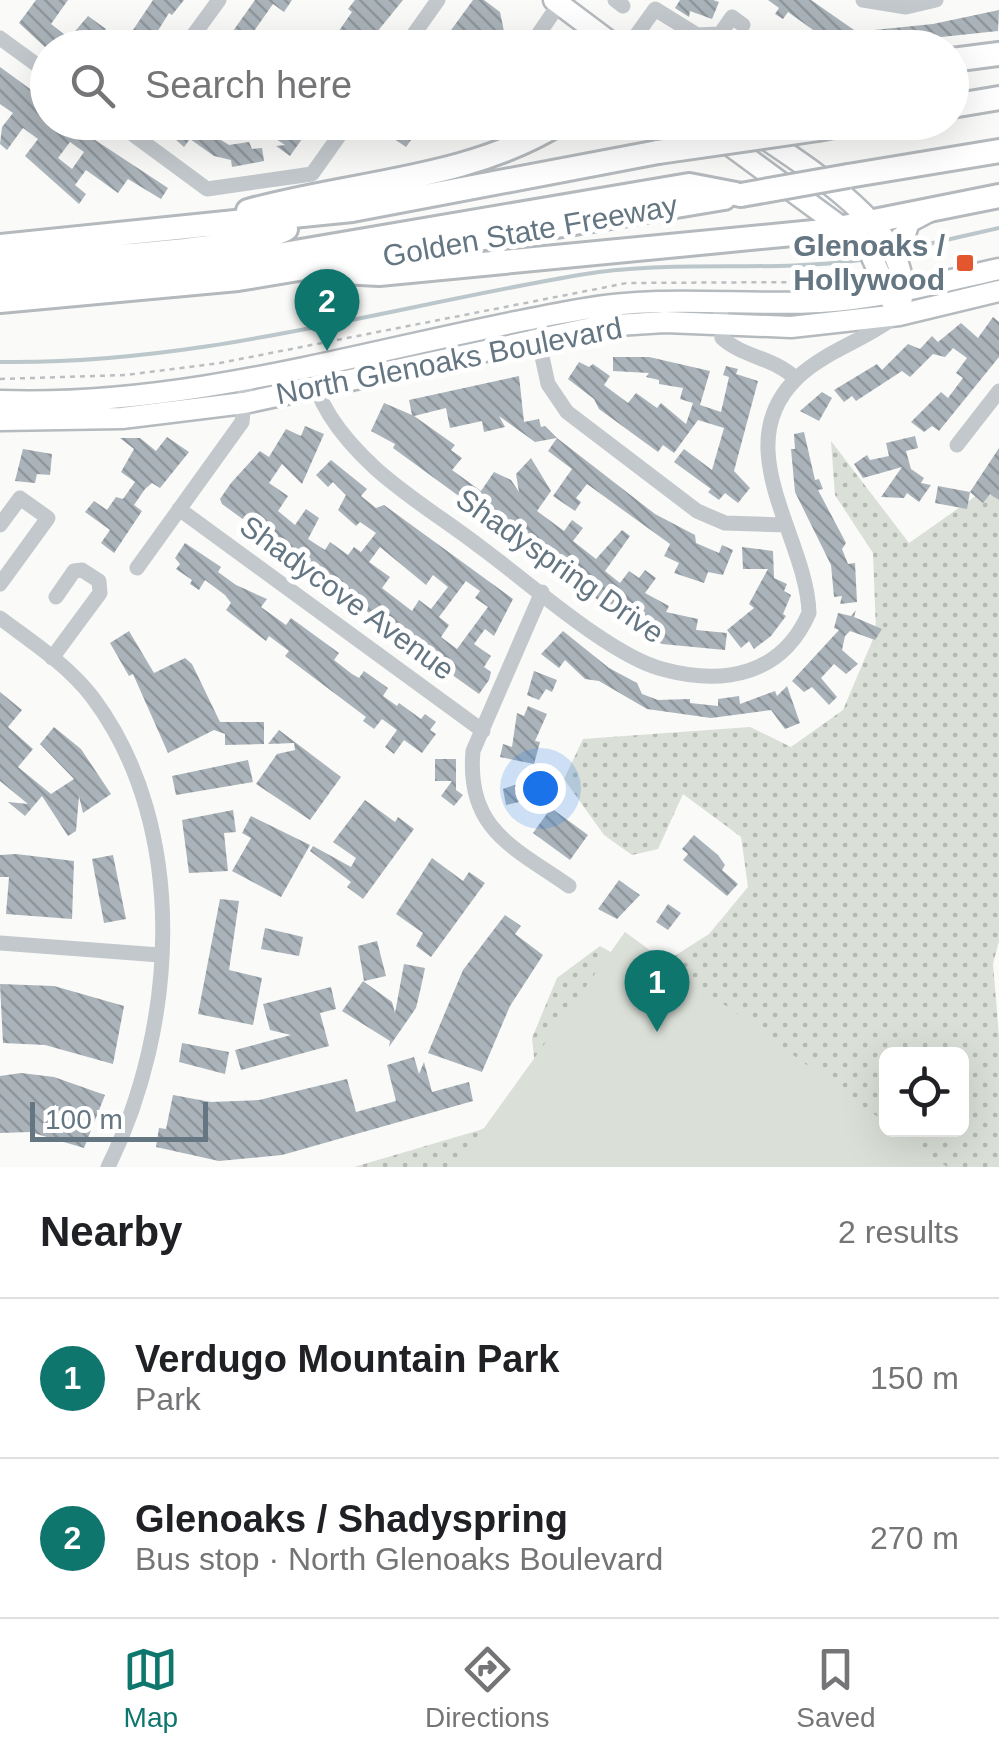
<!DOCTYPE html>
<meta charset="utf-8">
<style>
:root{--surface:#fff;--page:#f2f2f2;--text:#202124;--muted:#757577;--line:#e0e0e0;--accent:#0f766e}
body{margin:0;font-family:Helvetica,sans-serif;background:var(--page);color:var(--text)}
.controls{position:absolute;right:30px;bottom:30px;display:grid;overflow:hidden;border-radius:15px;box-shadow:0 10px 40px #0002}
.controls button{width:90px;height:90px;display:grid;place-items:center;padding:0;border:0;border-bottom:2px solid var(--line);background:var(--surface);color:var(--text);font:50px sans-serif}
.scale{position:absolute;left:30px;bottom:25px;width:178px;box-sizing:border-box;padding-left:10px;border:5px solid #657683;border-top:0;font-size:28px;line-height:35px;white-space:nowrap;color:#657683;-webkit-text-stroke:8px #fff;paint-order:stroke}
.you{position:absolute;left:540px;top:788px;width:35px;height:35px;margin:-25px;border:8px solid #fff;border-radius:50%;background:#1a73e8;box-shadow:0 0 0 15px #1a73e833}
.badge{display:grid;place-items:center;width:65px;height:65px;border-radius:50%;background:var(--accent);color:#fff;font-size:32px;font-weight:700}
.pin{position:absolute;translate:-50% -82px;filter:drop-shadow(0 2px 5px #0008)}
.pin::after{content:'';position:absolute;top:52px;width:35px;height:30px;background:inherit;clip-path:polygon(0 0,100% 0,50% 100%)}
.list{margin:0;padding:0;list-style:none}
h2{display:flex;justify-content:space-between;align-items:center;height:130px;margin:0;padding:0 40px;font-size:42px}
h2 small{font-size:32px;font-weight:400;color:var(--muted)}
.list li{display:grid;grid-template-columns:65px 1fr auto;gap:30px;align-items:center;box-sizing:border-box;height:160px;padding:0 40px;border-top:2px solid var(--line)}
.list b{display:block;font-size:38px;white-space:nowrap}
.list p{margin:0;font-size:32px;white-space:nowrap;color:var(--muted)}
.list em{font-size:32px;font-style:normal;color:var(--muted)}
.icon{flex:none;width:55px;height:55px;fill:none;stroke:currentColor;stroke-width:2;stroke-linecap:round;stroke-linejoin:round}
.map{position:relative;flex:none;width:999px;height:1167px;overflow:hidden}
.search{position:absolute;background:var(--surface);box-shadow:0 10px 40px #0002;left:30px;right:30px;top:30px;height:110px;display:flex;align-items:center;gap:25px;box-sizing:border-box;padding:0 35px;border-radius:55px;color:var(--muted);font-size:38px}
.sheet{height:450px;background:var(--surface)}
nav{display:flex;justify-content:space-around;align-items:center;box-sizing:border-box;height:140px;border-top:2px solid var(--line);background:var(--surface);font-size:28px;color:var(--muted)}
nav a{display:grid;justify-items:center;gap:5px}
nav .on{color:var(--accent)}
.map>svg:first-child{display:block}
.grass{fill:url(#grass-dots);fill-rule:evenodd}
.green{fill:#dadfd7}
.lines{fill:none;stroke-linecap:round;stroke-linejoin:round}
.stream{stroke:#bbc7cb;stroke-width:4}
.building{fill:url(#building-back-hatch);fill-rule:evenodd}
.major-casing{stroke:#b5babe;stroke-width:25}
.highway-casing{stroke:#b4b9bd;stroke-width:28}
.path{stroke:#bbbfc2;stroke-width:2.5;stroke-dasharray:5 5;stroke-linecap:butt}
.minor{stroke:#c3c8cc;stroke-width:15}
.major{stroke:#fff;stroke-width:20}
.highway{stroke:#fff;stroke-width:22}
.highway-bridge-casing{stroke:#b4b9bd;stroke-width:28;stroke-linecap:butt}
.highway-bridge{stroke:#fff;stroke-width:22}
.poi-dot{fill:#e4572e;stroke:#fff;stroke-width:4}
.labels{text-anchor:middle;stroke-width:10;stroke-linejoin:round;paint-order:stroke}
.street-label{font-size:30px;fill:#657683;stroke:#fff}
.poi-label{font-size:30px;font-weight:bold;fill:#657683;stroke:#fff;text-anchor:end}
</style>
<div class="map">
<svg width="999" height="1167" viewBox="0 0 999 1167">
<defs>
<pattern id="grass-dots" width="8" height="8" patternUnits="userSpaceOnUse" patternTransform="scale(2.5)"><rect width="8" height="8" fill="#dadfd7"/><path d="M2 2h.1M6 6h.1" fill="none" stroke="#b4b9b4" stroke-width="1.8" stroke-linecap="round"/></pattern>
<pattern id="building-back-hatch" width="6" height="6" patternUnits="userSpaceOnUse" patternTransform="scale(2.5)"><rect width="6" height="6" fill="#aab3b9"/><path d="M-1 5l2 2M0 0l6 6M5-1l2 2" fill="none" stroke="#8e969c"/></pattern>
</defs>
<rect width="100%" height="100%" fill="#fafaf8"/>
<path class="grass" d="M831,441L909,543L976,496L999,494V941L993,964L999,1036V1167H354L480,1130L539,1103L532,1038L557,978L600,946L648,973L709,934L748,887L741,837L683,794L658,849L632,855L604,835L564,779L583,739L750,727L791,747L843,710L876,632L873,553L835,495ZM886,1054H962V1130H886Z"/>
<path class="green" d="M625,932L886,1123V1130H895L947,1167H456Z"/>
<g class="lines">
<path class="stream" d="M911,248L999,228
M0,362C198,365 385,308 579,275C672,259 767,273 860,260"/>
</g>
<path class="building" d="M36,0H68L51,24L70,39L64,48H46L19,23Z
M153,0H184L172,15L169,13L147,48H121Z
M255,0H292L284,12L273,4L254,31L270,48H221Z
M355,0H403L364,48H327L352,12L348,9Z
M473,0H484L500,12L505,36L498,48H438Z
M680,0H713L719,2L712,19L690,11L689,17L675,8Z
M768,0H811L854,30L864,31L933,24L999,10L998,31L894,42L895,47L890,48L848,44L841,48L829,39L823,48H806L816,32L788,12L783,19L775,14L779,8Z
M88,16L106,29L97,41L91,37L84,46L71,36Z
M0,67L48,102V122H86L83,127L94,135L92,138L168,188L161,199L128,179L118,193L86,170L75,185L86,194L79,204L25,156L38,139L23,128L7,150L0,144L2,127L13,113L0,104ZM70,142L84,152L72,169L58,158Z
M156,122H212L218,127L213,135L229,145L249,142L252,149L262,148L264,161L232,167L231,160L214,156L190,139L184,147Z
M283,122H314L290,156L276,146L285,145L273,137Z
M384,122H424L406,147L381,130Z
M645,122H680L681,127L629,139L627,130L633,124L640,129Z
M993,317L999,322V357L939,431L932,426L924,432L911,422L941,392L948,398L963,378L956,373L967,358L953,348L945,357L933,354L910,377L902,371L856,401L852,396L844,402L834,390L877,364L882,370L908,344L920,349L932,336L938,342L961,323L978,338Z
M613,357H649L710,371L700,405L721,412L729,377L723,375L726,366L738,369L736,374L758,381L734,471L750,488L738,503L725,493L719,500L708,492L711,489L674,462L684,449L712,470L724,428L698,420L674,453L663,445L658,452L599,409L594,399L568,379L579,362L589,367L593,364L610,376L604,385L628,403L636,393L657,408L661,403L686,424L693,403L680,399L683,388L659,384V380L646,377L649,373L613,371Z
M519,376L524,422L539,419L541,427L545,426L557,438L535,442L499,416L505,427L484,432L482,421L450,428L446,408L414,416L455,445L451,450L462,458L452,470L481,491L494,472L511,480L519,492L516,474L531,458L551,491L537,511L564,531L572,520L583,528L573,541L596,559L622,530L630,536L605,571L620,583L629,571L639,578L645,570L656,578L645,593L669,606L666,612L698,619L696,630L727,633L725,650L662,644L639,632L554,566L560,559L541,544L535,541L530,548L393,448L395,444L371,431L384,403L412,415L409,400Z
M822,392L832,398L819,421L800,411Z
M305,426L324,434L302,484L282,464L269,483L288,496L278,511L295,525L306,509L319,518L308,539L325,550L330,542L348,555L354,547L361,552L376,533L360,522L356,526L338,510L346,495L333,482L328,487L316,475L331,460L367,489L361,496L376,508L384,505L513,599L494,636L485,629L474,644L491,656L484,667L491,672L489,680L479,694L385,627L362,607L365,602L348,590L342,597L319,579L321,576L222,504L220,499L231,483L260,451L269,457L286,429L301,436ZM380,547L426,585L433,575L448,587L431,609L419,600L412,611L382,588L390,577L369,562ZM466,581L480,591L475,598L488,607L457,649L441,637L449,625L439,617Z
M804,432L815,480L819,479L823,489L818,490L846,543L842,549L848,564L855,563L857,602L840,604L842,596L834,597L831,565L795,492L791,449H795L794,434Z
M915,436L918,448L906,451L911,469L924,478L921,483L931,485L919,502L907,493L904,498L881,497L902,467L863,478L854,464L867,455L870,460L889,456L886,443Z
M167,437L189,452L160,488L152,483L145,489L134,505L142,511L114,553L101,543L110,530L85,512L94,501L107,510L116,497L123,499L135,482L121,472L134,449L120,438H140L156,451Z
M557,438L655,514L695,535L696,543L719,553L722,545L733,550L723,575L708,572L704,583L674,573L679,563L664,556L670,544L587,484L576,498L581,502L575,511L553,496L572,469L548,451Z
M999,448V500L990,494L983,503L970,492Z
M23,449L52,454L50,475L37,474L35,483L15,481Z
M938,486L970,492L967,509L935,503Z
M185,543L221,567L218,572L236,585L267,599L261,607L286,625L291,618L339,653L334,660L352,674L359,678L364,671L388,688L383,696L397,706L399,703L421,719L425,714L436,722L430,730L436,734L422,753L404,740L394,754L385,747L397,730L382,719L374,729L363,721L366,717L285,656L289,651L269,636L266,641L226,610L231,603L225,595L205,580L199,590L190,584L192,580L176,569L180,564L175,558Z
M742,547L773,551L774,578L787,584L784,591L791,595L783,614L786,616L771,636L754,649L749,641L741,648L727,630L754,608L749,604L768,569H743Z
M856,610L854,617L882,629L875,640L850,631L845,636L842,650L858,664L846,674L834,664L821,678L837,697L829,705L812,687L804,692L792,681L839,630L834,628L838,613L851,616Z
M129,631L154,673L185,658L192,664L220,722H264V744L225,745V734L214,730L168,753L133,674L129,676L110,643Z
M563,631L609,668L637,683L642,694L658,700L690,699V703L718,706V699L739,696L740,704L775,691L777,696L787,686L800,723L785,729L771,710L711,718L647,709L599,681L585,679L565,660L559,668L541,654Z
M534,671L557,680L552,692L546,689L539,700L527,695Z
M0,692L22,710L8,727L33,749L18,767L51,794L74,779L40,744L54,727L81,749L111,794L83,813L79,796L76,831L68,836L42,796L25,816L8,802L28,804L0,781Z
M528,706L547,714L535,741L540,742L534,764L500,757L503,744L512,747L517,713L524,716Z
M279,730L341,777L310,820L256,784L277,754L295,750L294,743L268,744Z
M435,759H456V790L463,795L454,806L441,796L452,781H435Z
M248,760L253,782L176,795L172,776Z
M537,777L540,789L529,792L537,798L506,805L503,789Z
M365,800L395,822L398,817L414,829L363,899L347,887L351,882L310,851L313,846L351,867L356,858L333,842Z
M551,808L588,835L570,860L533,833Z
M233,810L236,832L224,833L228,871L189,873L182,820Z
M251,816L310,845L281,897L232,871L251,838L242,833Z
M694,835L718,855L725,865L722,870L738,884L727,896L683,860L688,854L682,849Z
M16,854L74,861L72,919L6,914L9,877H0V855Z
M113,855L126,919L104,923L92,859Z
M432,858L463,881L469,872L485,883L431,957L416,946L423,933L396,914Z
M619,880L640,895L617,919L598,909Z
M220,899L239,901L229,970L262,978L253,1025L198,1014Z
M668,904L681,913L668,930L656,922Z
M505,915L521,926L515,934L543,955L510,1006L482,1072L428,1053L463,970Z
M265,928L303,937L299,956L261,949Z
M377,941L386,976L364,981L358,946Z
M404,964L425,968L421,987L416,1008L389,1047L390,1041L342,1011L363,981L392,1002L395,1013Z
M0,984L54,986L124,1006L113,1064L45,1045L3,1043Z
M331,987L336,1009L320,1013L329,1046L241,1070L235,1050L291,1035L270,1030L263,1004Z
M182,1043L229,1052L225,1074L179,1062Z
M414,1057L419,1074L424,1062L432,1092L469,1082L473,1101L282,1155L219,1161L156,1147L159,1128L166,1129L173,1095L211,1102L259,1100L347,1079L356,1112L396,1101L387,1065Z
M21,1073L54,1077L105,1095L84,1148L30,1132L0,1133V1076Z"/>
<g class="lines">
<defs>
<path id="major" d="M554,0L618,48
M741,122C792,159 919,229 901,303
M720,138L867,246L893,304
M897,259L909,222L930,211
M0,401C200,408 390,342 584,309C661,295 742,306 820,302C880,299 940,282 999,269
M0,420L122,418L244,403L601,326L665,322L791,327L899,315L999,291"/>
<path id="highway" d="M952,60L999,54
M952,106L999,98
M708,129L710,122
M818,129L854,122
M848,176L999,151
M248,211C351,182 469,180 561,122
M0,246L352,210L658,152
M0,263C51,261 251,251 286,229
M342,272L379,274L824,231L999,196
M0,284L225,264L689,185L741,195
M0,301L238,279L724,198"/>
</defs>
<use href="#major" class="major-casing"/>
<use href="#highway" class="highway-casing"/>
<path class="path" d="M0,379L126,375L220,363L627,283L810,282L859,276"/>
<path class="minor" d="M615,0L623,6
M863,0L906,7L936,0
M0,38L48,73
M184,48L219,0
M404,48L438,0
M509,48L514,42L522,48
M529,48L559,4
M580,48L593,29
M627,48L655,9L697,35L720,34L732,17L743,25
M116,122L207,189L312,174L349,122
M613,125L615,122
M720,303L722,338C744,358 774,357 796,379
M536,329L548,384L567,412L697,511L725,523L786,525
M312,368C316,407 347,442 375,468C407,497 445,520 479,546C526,580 609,655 662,669C724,686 782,675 809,613C807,537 726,447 797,378C825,351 866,340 896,316
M957,445L999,391
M179,509L483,731
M0,525L20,498L48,518L0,584
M137,568L242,422L246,380
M542,592L473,751C466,829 513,847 569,886
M0,618C32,642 68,665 93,698C190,828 177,1028 108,1167
M52,658L100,593L99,581L82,570L74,571L56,597
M0,943L160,955"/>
<use href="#major" class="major"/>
<use href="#highway" class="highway"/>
<defs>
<path id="highway-bridge" d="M658,152L818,129
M741,195L848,176"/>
</defs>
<use href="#highway-bridge" class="highway-bridge-casing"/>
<use href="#highway-bridge" class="highway-bridge"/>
</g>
<rect class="poi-dot" x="955" y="253" width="20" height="20" rx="5"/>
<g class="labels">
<g class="street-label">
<text transform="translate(530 231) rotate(-10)" y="10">Golden State Freeway</text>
<text transform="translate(449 361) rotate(-11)" y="10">North Glenoaks Boulevard</text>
<text transform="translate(560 566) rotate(35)" y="10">Shadyspring Drive</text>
<text transform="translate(347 598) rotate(36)" y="10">Shadycove Avenue</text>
</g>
<g class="poi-label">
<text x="945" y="256">Glenoaks /<tspan x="945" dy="34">Hollywood</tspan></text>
</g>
</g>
</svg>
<div class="controls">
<button><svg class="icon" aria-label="locate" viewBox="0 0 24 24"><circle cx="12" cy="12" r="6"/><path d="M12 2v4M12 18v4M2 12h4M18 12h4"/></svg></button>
</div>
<div class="scale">100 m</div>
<div class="you"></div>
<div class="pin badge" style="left:657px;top:1032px">1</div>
<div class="pin badge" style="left:327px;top:351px">2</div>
<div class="search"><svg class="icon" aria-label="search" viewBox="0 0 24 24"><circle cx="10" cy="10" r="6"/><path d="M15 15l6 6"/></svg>Search here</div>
</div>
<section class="sheet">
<h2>Nearby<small>2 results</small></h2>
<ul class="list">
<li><span class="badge">1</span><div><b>Verdugo Mountain Park</b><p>Park</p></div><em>150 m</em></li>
<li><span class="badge">2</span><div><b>Glenoaks / Shadyspring</b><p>Bus stop · North Glenoaks Boulevard</p></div><em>270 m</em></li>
</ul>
</section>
<nav>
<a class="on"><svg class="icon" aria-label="map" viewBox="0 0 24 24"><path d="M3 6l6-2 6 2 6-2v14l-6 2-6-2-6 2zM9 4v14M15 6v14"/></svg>Map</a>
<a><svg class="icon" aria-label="directions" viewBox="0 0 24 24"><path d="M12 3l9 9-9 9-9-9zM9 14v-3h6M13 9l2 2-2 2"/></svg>Directions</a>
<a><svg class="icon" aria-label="saved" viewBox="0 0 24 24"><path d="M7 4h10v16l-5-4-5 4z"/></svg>Saved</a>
</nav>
